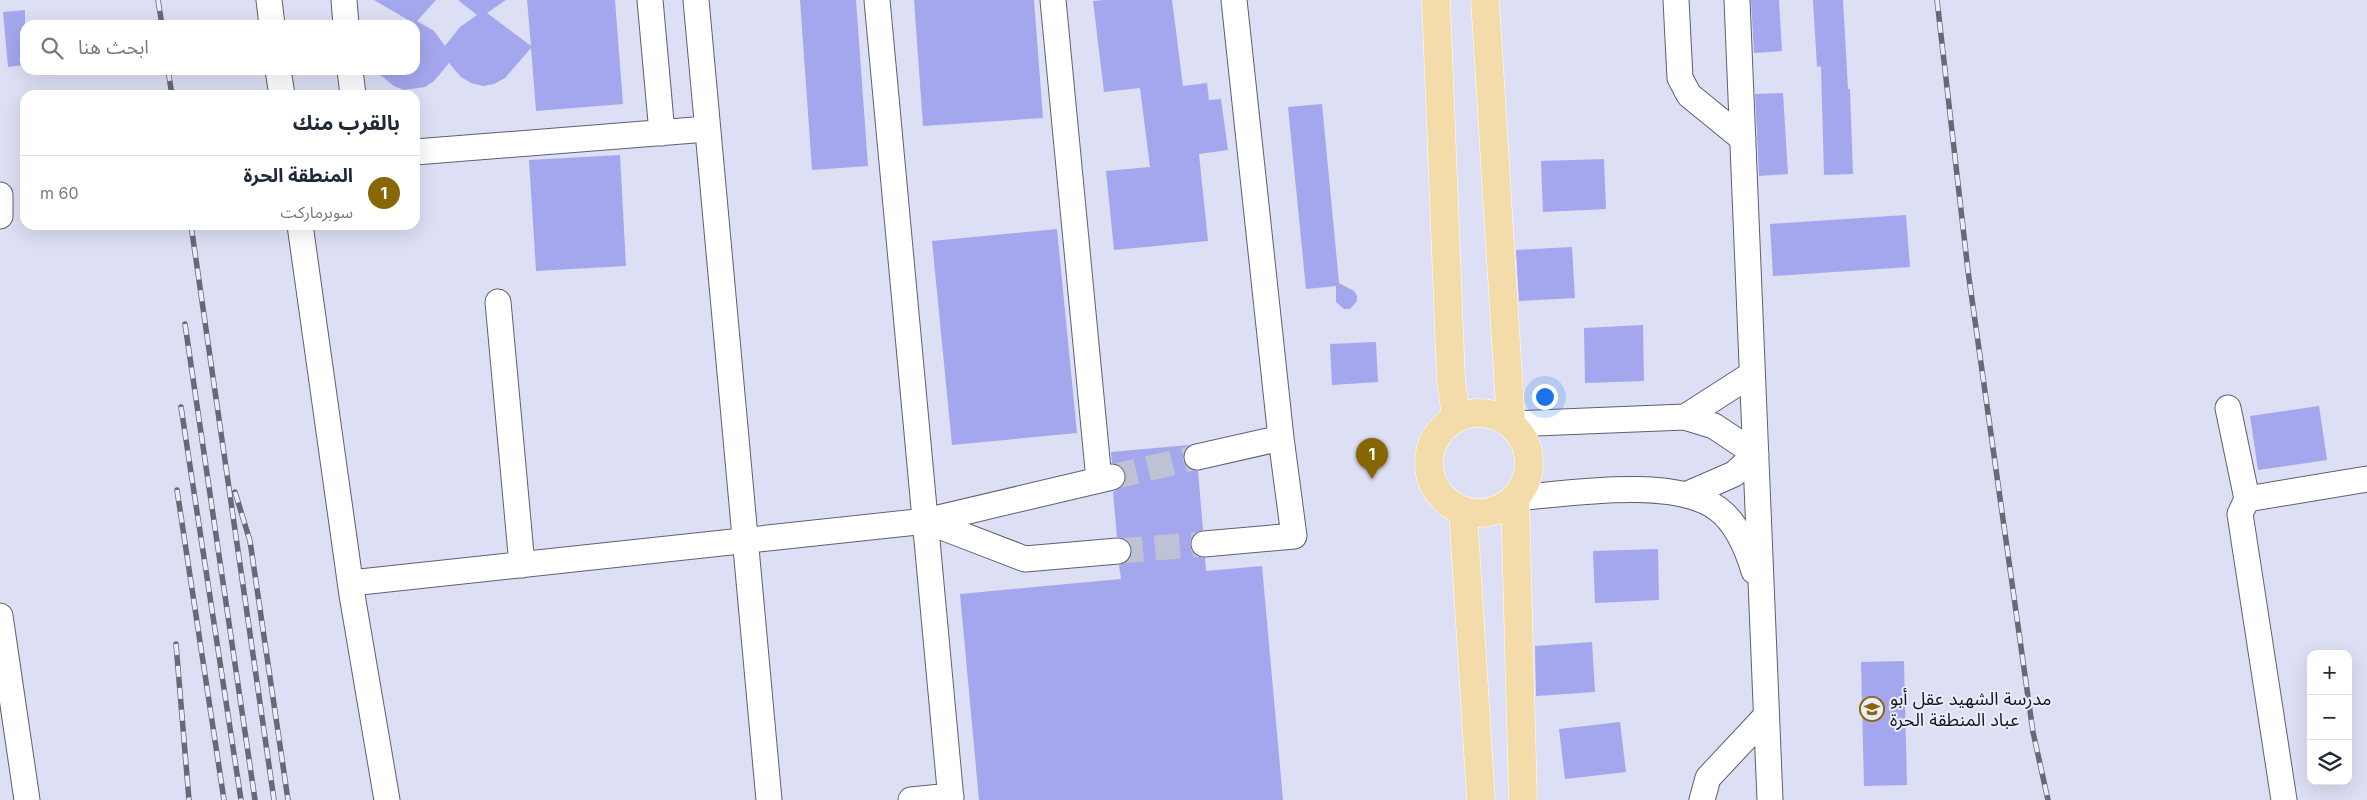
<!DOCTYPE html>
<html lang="ar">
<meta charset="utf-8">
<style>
:root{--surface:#fff;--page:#f6f6f7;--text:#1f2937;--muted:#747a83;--line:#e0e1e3;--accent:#886603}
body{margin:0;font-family:Inter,"Noto Sans Arabic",sans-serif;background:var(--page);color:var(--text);direction:rtl}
.controls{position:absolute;right:15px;bottom:15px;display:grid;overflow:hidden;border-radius:10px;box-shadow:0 5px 20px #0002}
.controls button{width:45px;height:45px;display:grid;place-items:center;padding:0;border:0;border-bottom:1px solid var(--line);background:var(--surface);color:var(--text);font:25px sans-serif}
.you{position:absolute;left:1544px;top:396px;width:18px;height:18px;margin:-12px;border:4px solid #fff;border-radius:50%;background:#1a73e8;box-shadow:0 0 0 8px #1a73e833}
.badge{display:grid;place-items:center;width:32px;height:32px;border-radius:50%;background:var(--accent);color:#fff;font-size:16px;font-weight:700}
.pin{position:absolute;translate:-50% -41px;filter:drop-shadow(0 1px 2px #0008)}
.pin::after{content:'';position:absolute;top:26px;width:18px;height:15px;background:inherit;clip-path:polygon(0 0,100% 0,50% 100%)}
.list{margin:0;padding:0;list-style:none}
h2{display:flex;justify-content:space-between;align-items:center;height:65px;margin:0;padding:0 20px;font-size:21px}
h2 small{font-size:16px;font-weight:400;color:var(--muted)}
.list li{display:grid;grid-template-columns:32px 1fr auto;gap:15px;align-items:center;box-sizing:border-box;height:75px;padding:0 20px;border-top:1px solid var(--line)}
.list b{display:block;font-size:19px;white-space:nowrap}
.list p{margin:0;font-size:16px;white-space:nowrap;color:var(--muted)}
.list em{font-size:16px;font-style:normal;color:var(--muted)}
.icon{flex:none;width:28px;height:28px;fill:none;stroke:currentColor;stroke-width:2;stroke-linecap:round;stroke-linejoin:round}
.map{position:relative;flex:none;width:2367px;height:800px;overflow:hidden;direction:ltr}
.search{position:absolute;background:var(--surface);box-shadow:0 5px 20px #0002;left:20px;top:20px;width:400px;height:55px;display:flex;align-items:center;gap:12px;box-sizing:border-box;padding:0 18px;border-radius:15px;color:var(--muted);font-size:19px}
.panel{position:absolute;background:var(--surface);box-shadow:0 5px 20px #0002;left:20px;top:90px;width:400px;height:140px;border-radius:15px;direction:rtl}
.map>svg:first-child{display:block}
.building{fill:#a4a7ed}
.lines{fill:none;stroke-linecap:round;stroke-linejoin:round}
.minor-tunnel{stroke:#bfc1d4;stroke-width:25;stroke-dasharray:25 12;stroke-linecap:butt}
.minor-casing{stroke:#5e5f72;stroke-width:27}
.major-casing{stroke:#fff;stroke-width:29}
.minor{stroke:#fff;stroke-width:25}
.major{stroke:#f3dcaa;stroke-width:28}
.rail-casing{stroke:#686976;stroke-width:5.5}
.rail{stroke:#ebecfe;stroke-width:4;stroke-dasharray:11;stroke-linecap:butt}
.labels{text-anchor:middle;stroke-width:4;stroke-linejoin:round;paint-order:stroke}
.poi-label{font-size:18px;fill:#15151d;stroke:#ebecfe;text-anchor:start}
</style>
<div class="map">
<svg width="2367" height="800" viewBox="0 0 2367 800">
<rect width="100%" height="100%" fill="#dddff4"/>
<path class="building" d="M374,0H436L417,21L434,31L445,46L460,27L477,15L458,0H506L487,13L531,46L527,0H615L623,104L536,111L531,48L505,78L494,84L483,86L471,83L461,77L449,63L434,81L425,87L404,90L394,86L374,70H415V24Z
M800,0H856L868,166L812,170Z
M914,0H1034L1043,118L923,126Z
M1104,0H1172L1183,86L1207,83L1209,100L1221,99L1228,150L1199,154L1208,241L1114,250L1106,171L1150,167L1140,88L1104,92L1093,1Z
M1751,0H1779L1782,51L1754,53Z
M1813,0H1843L1848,89H1850L1853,174L1824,175L1821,66L1817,67Z
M25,10V65L8,67L3,12Z
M1783,93L1788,174L1759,176L1755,94Z
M1322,104L1339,283L1354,291L1357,296V301L1350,309H1344L1336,302V286L1306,289L1288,107Z
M620,155L626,266L536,271L529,160Z
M1604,159L1606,209L1543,212L1541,161Z
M1906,215L1910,267L1773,276L1770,224Z
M1057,229L1077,433L952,445L932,241Z
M1572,247L1575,298L1519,301L1516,250Z
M1643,325L1644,381L1585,383L1584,328Z
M1376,342L1378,382L1332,385L1330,344Z
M2319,406L2327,460L2258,470L2250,416Z
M1189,445L1183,452V460L1187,467L1198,471L1203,530L1196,532L1191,538L1190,545L1192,552L1198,557L1205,558L1206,571L1262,566L1283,800H979L960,594L1121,579L1119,565L1127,562L1131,558L1132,550L1129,542L1124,538L1117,537L1113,492L1122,487L1126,482V474L1122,467L1112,463L1111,452Z
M1658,549L1659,600L1595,603L1593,551Z
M1592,642L1595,692L1536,696L1535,646Z
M1904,661L1907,785L1864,786L1861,662Z
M1620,722L1626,772L1565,779L1559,729Z"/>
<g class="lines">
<path class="minor-tunnel" d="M1112,477L1197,457
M1118,551L1204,544"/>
<defs>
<path id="minor" d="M269,0L272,25
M344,0L346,25
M650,0L662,133
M696,0L769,800
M877,0L951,800
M1053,0L1099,480
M1676,0L1680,78L1689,95L1743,139
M1737,0L1770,800
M278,70L282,95
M350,70L353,95
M415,152L707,129
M0,195V216
M300,225L352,595L387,800
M498,302L522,565
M2228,408L2247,499
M1685,417L1752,374
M1511,424L1685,417L1714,426L1756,454L1734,474L1688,494
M1197,457L1281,438
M1112,477L926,521L1025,559L1118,551
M1515,498C1567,494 1675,476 1718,509C1737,523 1747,548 1754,571
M1204,544L1294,536L1281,438L1234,0
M351,583L926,521
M0,616L27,800
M911,800L951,796
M1702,800L1708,778L1766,716
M2284,800L2240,514L2247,499L2367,479"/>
<path id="major" d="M1436,0L1451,380L1456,418
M1485,0L1511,424
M1429 463a50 50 0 1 1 100 0a50 50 0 1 1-100 0Z
M1515,498L1523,800
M1463,510L1481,800"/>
</defs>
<use href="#minor" class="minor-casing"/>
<use href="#major" class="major-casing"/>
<use href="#minor" class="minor"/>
<use href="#major" class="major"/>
<defs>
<path id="rail" d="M158,0L162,25
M1937,0L1968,271L2033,732L2048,800
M168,70L172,95
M191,225L274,800
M185,324L255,800
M181,407L241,800
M177,490L224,800
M235,492L250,541L288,800
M176,644L189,800"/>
</defs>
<use href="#rail" class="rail-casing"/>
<use href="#rail" class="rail"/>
</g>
<defs>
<symbol id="school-ring" viewBox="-11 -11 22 22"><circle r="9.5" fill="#ebecfe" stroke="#886603" stroke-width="1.5"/><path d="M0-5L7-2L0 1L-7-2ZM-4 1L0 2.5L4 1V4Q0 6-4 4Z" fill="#886603"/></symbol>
</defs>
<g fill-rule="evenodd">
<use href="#school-ring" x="1858" y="695" width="28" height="28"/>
</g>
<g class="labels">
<g class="poi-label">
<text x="1890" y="705">مدرسة الشهيد عقل أبو<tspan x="1890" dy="21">عباد المنطقة الحرة</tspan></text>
</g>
</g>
</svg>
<div class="controls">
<button>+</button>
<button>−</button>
<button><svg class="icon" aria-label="layers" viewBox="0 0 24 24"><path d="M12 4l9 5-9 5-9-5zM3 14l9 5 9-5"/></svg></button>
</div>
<div class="you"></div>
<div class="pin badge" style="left:1372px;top:479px">1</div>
<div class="search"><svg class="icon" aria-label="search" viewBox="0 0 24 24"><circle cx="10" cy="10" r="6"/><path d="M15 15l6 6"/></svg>ابحث هنا</div>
<section class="panel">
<h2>بالقرب منك<small></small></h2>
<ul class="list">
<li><span class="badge">1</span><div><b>المنطقة الحرة</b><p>سوبرماركت</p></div><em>60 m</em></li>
</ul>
</section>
</div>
